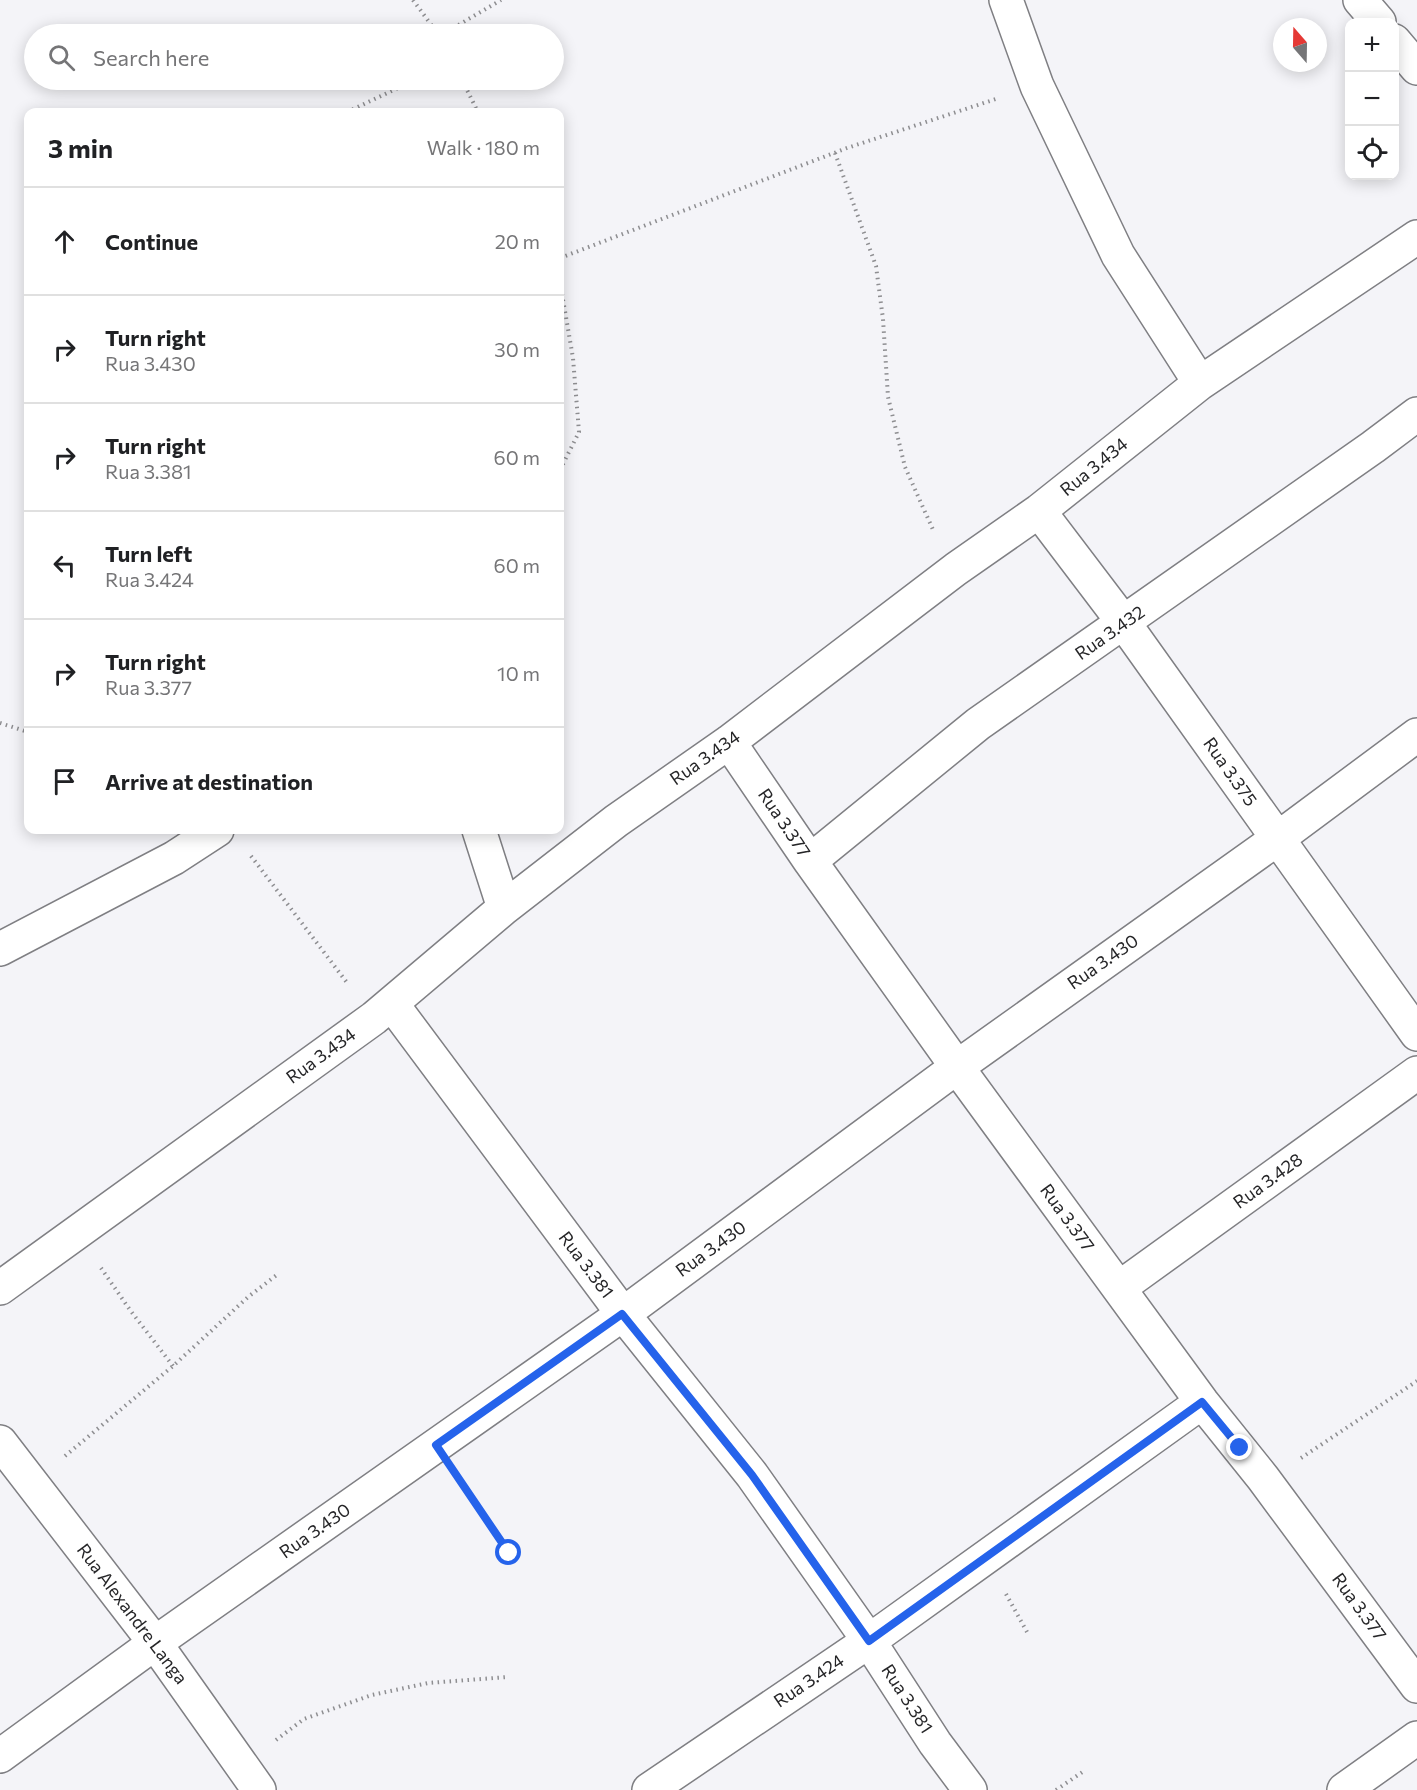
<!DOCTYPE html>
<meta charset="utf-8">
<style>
:root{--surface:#fff;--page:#f2f2f2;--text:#202124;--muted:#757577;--line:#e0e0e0}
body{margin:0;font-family:Commissioner,sans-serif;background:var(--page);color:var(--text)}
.controls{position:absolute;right:18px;top:18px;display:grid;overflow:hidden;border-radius:12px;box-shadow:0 3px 15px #0003}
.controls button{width:54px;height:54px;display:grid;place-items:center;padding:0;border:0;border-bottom:2px solid var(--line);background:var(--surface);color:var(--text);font:30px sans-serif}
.compass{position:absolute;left:1273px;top:18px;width:54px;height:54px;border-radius:50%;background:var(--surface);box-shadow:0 3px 15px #0003;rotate:340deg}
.stop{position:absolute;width:18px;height:18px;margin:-14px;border:4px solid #2563eb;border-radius:50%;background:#fff}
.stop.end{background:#2563eb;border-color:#fff;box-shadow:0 2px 6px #0008}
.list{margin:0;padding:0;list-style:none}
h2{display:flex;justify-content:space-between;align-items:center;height:78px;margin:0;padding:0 24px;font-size:26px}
h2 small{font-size:20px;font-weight:400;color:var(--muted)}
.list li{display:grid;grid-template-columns:39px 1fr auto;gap:18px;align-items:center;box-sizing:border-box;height:108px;padding:0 24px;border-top:2px solid var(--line)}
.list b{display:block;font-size:22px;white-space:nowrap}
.list p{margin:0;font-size:20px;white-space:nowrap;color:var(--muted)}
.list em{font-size:20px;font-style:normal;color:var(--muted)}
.icon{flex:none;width:33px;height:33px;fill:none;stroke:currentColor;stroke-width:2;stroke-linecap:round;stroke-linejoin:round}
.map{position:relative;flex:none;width:1417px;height:1790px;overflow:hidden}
.search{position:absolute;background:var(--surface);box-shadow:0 3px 15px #0003;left:24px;top:24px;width:540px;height:66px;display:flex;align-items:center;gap:15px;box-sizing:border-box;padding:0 21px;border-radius:33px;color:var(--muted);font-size:22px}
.panel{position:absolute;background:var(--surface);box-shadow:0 3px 15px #0003;left:24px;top:108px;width:540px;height:726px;border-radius:12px}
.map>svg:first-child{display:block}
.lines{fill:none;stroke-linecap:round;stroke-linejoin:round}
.street-casing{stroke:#7f7f83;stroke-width:36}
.secondary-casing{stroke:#7f7f83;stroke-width:36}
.path{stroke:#8e8e91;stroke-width:4;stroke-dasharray:1.5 4.5;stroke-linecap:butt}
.street{stroke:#fff;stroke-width:33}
.secondary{stroke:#fff;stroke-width:33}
.route{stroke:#2563eb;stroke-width:8}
.labels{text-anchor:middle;stroke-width:4.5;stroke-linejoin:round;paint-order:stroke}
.street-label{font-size:18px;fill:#262628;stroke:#fff}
</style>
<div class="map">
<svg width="1417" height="1790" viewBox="0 0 1417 1790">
<rect width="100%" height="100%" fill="#f4f4f8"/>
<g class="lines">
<defs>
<path id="street" d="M1006,0L1037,86L1118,255L1200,383
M1039,511L1124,623L1417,1034
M729,742L810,861L957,1067L1202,1402L1263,1478L1417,1686
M479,830L504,908
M810,861L978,724L1373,447L1417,414
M0,949L174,858L217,830
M392,1004L623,1314L752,1475L869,1641L935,1743L970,1790
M0,1288L374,1018L504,908L616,821L729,742L956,569L1039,511L1200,383L1417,237
M1119,1288L1417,1073
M0,1756L155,1643L623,1314L957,1067L1277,839L1417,735
M649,1790L869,1641L1202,1402
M1344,1790L1417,1738"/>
<path id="secondary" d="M1360,0L1379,22
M1394,41L1417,68
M0,1442L155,1643L259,1790"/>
</defs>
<use href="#street" class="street-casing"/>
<use href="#secondary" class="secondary-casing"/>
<path class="path" d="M413,0L438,34
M443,34L501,0
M462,80L478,112
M347,112L415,80
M835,153L876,266L883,319L888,397L905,467L934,532
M560,258L847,148L996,99
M560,282L573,358L579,432L560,470
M0,723L28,732
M251,856L348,984
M101,1268L130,1310L173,1366
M65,1456L173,1366L248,1297L278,1274
M1301,1458L1417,1381
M460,1480L509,1553
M1006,1594L1027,1632
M276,1740L304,1719L372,1695L428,1683L508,1677
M1056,1790L1084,1771"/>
<use href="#street" class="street"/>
<use href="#secondary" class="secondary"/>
</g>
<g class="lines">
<path class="route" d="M509,1553L436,1445L622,1314L752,1475L869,1641L1202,1402L1240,1448"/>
</g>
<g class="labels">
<g class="street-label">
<text transform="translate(1094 467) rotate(-39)" y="6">Rua 3.434</text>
<text transform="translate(1110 633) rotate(-35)" y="6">Rua 3.432</text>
<text transform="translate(705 758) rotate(-35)" y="6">Rua 3.434</text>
<text transform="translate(1230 772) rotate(55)" y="6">Rua 3.375</text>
<text transform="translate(784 823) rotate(56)" y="6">Rua 3.377</text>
<text transform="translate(1103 962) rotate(-35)" y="6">Rua 3.430</text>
<text transform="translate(321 1056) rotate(-36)" y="6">Rua 3.434</text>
<text transform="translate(1268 1181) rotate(-36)" y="6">Rua 3.428</text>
<text transform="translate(1067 1218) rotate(54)" y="6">Rua 3.377</text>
<text transform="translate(711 1249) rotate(-36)" y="6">Rua 3.430</text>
<text transform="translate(586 1265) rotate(53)" y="6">Rua 3.381</text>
<text transform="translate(315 1531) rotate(-35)" y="6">Rua 3.430</text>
<text transform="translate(1359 1607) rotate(54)" y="6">Rua 3.377</text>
<text transform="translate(132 1614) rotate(53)" y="6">Rua Alexandre Langa</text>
<text transform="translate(809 1681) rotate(-34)" y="6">Rua 3.424</text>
<text transform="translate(907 1699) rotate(57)" y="6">Rua 3.381</text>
</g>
</g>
</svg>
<div class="controls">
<button>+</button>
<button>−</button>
<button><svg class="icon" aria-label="locate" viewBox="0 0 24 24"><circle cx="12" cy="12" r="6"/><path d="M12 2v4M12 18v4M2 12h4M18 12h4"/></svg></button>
</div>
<svg class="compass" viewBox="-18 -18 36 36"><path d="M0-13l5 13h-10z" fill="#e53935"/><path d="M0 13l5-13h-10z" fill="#757577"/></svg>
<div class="stop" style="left:509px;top:1553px"></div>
<div class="stop end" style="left:1240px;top:1448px"></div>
<div class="search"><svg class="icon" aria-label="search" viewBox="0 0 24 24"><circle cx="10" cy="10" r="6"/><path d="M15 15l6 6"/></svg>Search here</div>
<section class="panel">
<h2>3 min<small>Walk · 180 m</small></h2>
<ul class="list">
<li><svg class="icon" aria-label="ahead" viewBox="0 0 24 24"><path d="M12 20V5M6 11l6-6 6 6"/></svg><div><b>Continue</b></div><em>20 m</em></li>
<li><svg class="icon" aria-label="right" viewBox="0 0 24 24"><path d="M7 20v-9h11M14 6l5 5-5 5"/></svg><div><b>Turn right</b><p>Rua 3.430</p></div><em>30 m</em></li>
<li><svg class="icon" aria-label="right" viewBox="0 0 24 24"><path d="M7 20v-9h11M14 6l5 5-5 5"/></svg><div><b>Turn right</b><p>Rua 3.381</p></div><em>60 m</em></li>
<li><svg class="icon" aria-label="left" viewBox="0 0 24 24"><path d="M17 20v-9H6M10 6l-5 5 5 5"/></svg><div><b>Turn left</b><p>Rua 3.424</p></div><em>60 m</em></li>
<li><svg class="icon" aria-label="right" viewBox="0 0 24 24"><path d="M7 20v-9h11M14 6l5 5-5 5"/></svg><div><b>Turn right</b><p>Rua 3.377</p></div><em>10 m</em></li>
<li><svg class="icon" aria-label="arrive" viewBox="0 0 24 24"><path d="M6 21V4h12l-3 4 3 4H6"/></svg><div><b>Arrive at destination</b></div></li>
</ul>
</section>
</div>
